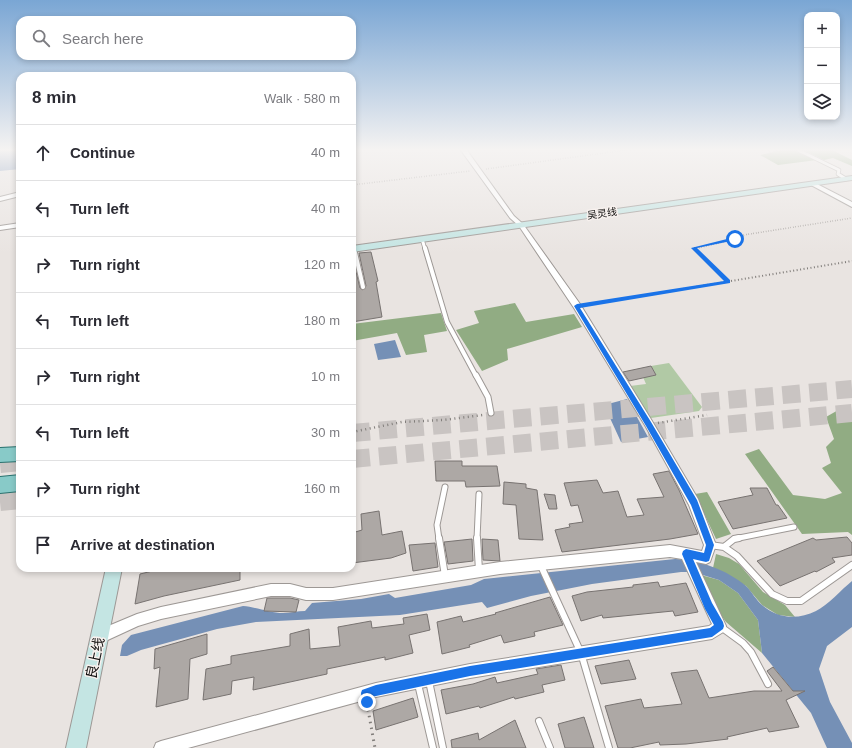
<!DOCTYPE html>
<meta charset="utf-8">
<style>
:root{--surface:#fff;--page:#f2f2f3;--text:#2b2b33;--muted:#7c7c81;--line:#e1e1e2}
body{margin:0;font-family:Arial,"Noto Sans SC",sans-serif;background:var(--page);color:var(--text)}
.controls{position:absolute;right:12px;top:12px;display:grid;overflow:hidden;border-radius:8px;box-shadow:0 2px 6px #0003}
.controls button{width:36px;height:36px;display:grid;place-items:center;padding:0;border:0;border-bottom:1px solid var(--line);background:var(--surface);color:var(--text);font:20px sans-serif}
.stop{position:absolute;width:12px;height:12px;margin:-9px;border:3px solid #1a73e8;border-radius:50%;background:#fff}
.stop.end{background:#1a73e8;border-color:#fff;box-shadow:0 1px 4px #0008}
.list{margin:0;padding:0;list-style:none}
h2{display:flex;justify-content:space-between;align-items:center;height:52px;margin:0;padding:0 16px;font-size:17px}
h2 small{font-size:13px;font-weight:400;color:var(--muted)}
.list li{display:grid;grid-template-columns:26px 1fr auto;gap:12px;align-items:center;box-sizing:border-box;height:56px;padding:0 16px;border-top:1px solid var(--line)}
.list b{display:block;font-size:15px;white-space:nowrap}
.list em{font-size:13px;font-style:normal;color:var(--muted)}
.icon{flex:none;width:22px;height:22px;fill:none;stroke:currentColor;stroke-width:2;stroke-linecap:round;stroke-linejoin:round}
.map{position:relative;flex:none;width:852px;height:748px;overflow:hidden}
.search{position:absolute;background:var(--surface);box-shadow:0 2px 6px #0003;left:16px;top:16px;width:340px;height:44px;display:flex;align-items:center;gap:10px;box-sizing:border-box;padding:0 14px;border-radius:12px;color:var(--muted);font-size:15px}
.panel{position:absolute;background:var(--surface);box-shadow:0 2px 6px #0003;left:16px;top:72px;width:340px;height:500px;border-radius:12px}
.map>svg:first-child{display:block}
.green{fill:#b1c9a5}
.forest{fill:#91ac83}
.water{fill:#7590b6}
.building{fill:#ada8a5;stroke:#787371}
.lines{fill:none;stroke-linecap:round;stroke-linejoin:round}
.highway-tunnel{stroke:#c9c4c2;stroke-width:18;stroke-dasharray:18 9;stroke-linecap:butt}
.lane-far3-casing{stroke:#9d9895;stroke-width:4.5}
.lane-far2-casing{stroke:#9d9895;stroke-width:6}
.lane-far1-casing{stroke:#9d9895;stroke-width:7}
.lane-casing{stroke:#9d9895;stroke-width:8}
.street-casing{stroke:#9d9895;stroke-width:2}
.secondary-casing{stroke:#9d9895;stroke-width:2}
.primary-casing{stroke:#2b726f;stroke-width:2}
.path-far3{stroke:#807d7a;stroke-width:1.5;stroke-dasharray:0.5 2;stroke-linecap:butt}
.path-far2{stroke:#807d7a;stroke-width:2;stroke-dasharray:1 2.5;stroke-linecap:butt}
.path-far1{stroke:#807d7a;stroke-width:2.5;stroke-dasharray:1 3.5;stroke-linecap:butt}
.path{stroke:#807d7a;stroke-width:3;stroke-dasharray:1.5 4.5;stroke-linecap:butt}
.lane-far3{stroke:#fff;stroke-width:3}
.lane-far2{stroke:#fff;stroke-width:4}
.lane-far1{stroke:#fff;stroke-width:5}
.lane{stroke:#fff;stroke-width:6}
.street{fill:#fff;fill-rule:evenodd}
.secondary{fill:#c4e5e3;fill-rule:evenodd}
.primary{fill:#88cac8;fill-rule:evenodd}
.route{fill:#1a73e8}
.labels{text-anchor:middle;stroke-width:3;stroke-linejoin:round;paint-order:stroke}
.far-street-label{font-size:10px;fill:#11100f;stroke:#f7f1ee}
.near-street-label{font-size:14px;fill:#11100f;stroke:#f7f1ee}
</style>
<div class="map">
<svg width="852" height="748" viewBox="0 0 852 748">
<rect width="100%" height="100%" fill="#e9e4e1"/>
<path class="green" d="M669,363L702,407L699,411L651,418L630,386L646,384L643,377L656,375L651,366Z"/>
<path class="forest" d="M781,149H794L817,160L778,165L760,155L783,150Z
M801,149H830L852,160V166L833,158L824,160Z
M515,303L526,322L574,314L582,327L507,349L508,360L482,371L456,330L479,323L474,311Z
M441,313L447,331L424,335L427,352L406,355L397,333L352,341V324Z
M840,409L852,416V535L848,532L802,534L745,454L759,449L793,495L825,499L842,493L822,468L831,463L826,447L834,439L826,417Z
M707,492L731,534L716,539L695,494Z
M716,554L729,558L739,564L763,592L785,605L795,617L778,615L762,605L746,586L713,568Z
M701,575L719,580L738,593L758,620L762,653L726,622L717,610Z"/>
<path class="water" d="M0,149H20V169L0,171Z
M395,340L401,357L378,360L374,344Z
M627,399L648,437L621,442L604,405Z
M675,559C700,560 727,570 746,586C752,592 756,600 762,605C778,619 798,620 816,611C827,606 842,589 852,581V627L827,646L819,669L830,702L852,743V748H827L811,713L762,653L758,620L738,593L719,580L693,572H681L592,584L531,596L487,608L482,602L400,615L256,622L217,629L141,650L127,656H120L122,645L131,635L243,606C256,607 271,613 283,613C290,613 298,611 305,611L312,603L361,599L389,594L395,598L471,585L484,579Z"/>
<path class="building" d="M371,252L378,281L376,282L382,317L352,322V255L360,288L363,290L366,286L359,253Z
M651,366L656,375L629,381L623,372Z
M435,461H462V466H497L500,486L466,487L465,481H436Z
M669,471L679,490L698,534L670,539L562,552L555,530L570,527L569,524L583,522L578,505L571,506L564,483L597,480L603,493L618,491L627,517L644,515L637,499L664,497L653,474Z
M504,482L526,484V488L537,490L543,540L519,539L516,505L503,504Z
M750,488H767L776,505H778L787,518L733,529L718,502L753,495Z
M544,494L555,495L557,509H549Z
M379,511L382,535L402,531L406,553L391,558L352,563V533L362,530L361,514Z
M847,537L852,543V555L832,558L835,562L816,572L815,571L780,586L757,561L813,538L816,540Z
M472,539L473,561L448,564L444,542Z
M482,539L498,540L500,561L483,560Z
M435,543L438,567L413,571L409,545Z
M165,568H240V580L164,596L135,604L140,574Z
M658,582L660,587L686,583L698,612L675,616L673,611L603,618L602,615L581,621L572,596L587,592L633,587V585Z
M550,597L563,625L534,632L535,636L504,643L501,635L469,645L470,647L442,654L437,622L461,616L463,622L496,614L495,613Z
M267,598H290L299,600L296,612L264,611Z
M427,614L430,630L409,635L413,653L385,660V657L327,669V674L253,690L254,677L232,681L231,694L203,700L206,669L231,664V656L290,646V634L309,629L310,649L340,646L338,627L371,621L372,628L404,624L403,618Z
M207,634V654L190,659L188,699L156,707L160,667L154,669L155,649Z
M629,660L636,679L601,684L595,666Z
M561,665L565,680L542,685L544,692L515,699L514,697L480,708L479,706L446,714L441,690L473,684L495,677L497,683L538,674L536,669Z
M773,667L793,691H805L786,700L799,727L769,732L767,728L727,737L728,739L686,744L660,745L659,742L630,748H618L605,706L641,699L644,708L682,704L671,673L697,670L709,698L754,691H782L767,671Z
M413,698L418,717L376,730L373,711Z
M584,717L594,748H565L558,724Z
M515,720L526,748H452L451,740L478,733L479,740Z"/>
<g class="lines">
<path class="highway-tunnel" d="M352,433L852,389
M352,459L852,413
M0,464L20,462
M0,502L20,500"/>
<defs>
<path id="lane-far3" d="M798,150L839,170L838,174L846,179
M771,151L775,149
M422,239L425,249"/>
<path id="lane-far2" d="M354,248L363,287
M425,248L447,322L476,376"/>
<path id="lane-far1" d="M476,375L488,397L491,413
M439,539L437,525L445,487
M477,539L479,494
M734,539L794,527"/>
<path id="lane" d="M439,538L445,576
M477,538L479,570
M710,545L724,547L737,556L772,594L787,601H801L852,565
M724,547L734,539L739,538
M541,566L581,653L609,748
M721,627L743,643L751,652L768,684
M429,681L443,748
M418,684L433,748
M539,721L550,748"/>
<path id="street" d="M460,149H466L514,216L523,224L580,304L652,421L698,499L716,545L710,562L706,564L696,562L726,626L725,631L712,639L470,678L376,697L188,748H154L156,743L161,741L376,683L470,664L709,626L712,624L682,559L670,557L500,574L333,600H306L290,596H271L161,619L138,626L99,644L94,642L92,637L94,632L137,614L161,607L271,584H290L306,588H333L500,562L670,545L702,551L704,545L689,505L646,427L574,308L519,226L510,218Z
M811,183H815L852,202V207L811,185Z
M20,192V196L0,201V197Z
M20,223V227L0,230V226Z"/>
<path id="secondary" d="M852,176V180L352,252V246Z
M106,568H122L86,748H66Z"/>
<path id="primary" d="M20,447V461L0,462V448Z
M20,475V491L0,493V477Z"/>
</defs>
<use href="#lane-far3" class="lane-far3-casing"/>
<use href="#lane-far2" class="lane-far2-casing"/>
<use href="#lane-far1" class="lane-far1-casing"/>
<use href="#lane" class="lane-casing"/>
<use href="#street" class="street-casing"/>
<use href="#secondary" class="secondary-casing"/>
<use href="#primary" class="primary-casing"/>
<path class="path-far3" d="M486,169L634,149
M352,185L470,171
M694,249L735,239L737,236L852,218"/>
<path class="path-far2" d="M695,248H693L728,282
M586,305L852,261"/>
<path class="path-far1" d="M658,423L707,415
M352,432L402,422L443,420L483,415"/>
<path class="path" d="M367,704L375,748"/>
<use href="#lane-far3" class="lane-far3"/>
<use href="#lane-far2" class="lane-far2"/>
<use href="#lane-far1" class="lane-far1"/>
<use href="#lane" class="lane"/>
<use href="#street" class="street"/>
<use href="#secondary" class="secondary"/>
<use href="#primary" class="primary"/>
</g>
<linearGradient id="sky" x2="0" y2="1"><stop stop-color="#7aa6d4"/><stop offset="0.59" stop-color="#f5f3f2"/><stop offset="1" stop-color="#f5f3f2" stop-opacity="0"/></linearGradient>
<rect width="852" height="254" fill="url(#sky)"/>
<path class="route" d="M735,237L736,240L697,248L730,280V283L580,308L651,422L697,500L714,545L709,561L706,562L693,559L712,603L723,622L724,626L723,629L712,637L470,676L376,696L371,697L372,702L371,706L367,707L363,706L361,693L362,690L376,685L470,666L710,628L714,625L705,609L682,554L683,551L686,549L704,553L706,545L691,505L646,426L574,306L577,304L724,281L691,248Z"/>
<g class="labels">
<g class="far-street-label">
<text transform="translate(602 213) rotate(-8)" y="4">吴灵线</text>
</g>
<g class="near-street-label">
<text transform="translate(95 658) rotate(-78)" y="5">良上线</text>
</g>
</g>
</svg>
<div class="controls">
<button>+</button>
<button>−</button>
<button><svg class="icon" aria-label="layers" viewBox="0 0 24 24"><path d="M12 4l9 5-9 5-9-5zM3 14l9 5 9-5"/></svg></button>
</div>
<div class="stop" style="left:735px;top:239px"></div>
<div class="stop end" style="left:367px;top:702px"></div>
<div class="search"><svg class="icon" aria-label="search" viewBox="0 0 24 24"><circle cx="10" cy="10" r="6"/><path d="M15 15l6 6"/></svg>Search here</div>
<section class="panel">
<h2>8 min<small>Walk · 580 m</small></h2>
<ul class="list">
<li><svg class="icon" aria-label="ahead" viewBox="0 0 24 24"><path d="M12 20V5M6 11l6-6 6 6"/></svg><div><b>Continue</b></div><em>40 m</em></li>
<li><svg class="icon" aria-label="left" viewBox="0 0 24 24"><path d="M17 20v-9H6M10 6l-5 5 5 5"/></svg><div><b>Turn left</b></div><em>40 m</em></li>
<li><svg class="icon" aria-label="right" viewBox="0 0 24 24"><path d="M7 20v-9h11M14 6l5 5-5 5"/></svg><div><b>Turn right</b></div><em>120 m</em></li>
<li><svg class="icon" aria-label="left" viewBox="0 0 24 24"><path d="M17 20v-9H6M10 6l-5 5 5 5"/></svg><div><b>Turn left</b></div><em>180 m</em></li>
<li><svg class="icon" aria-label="right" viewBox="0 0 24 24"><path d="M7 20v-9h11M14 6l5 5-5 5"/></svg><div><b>Turn right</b></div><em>10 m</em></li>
<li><svg class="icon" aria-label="left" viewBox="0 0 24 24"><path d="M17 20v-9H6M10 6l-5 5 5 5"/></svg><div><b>Turn left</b></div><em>30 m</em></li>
<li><svg class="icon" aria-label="right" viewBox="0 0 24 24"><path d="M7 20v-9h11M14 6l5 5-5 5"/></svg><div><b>Turn right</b></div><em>160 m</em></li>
<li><svg class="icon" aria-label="arrive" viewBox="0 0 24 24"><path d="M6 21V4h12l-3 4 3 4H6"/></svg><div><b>Arrive at destination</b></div></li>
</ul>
</section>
</div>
